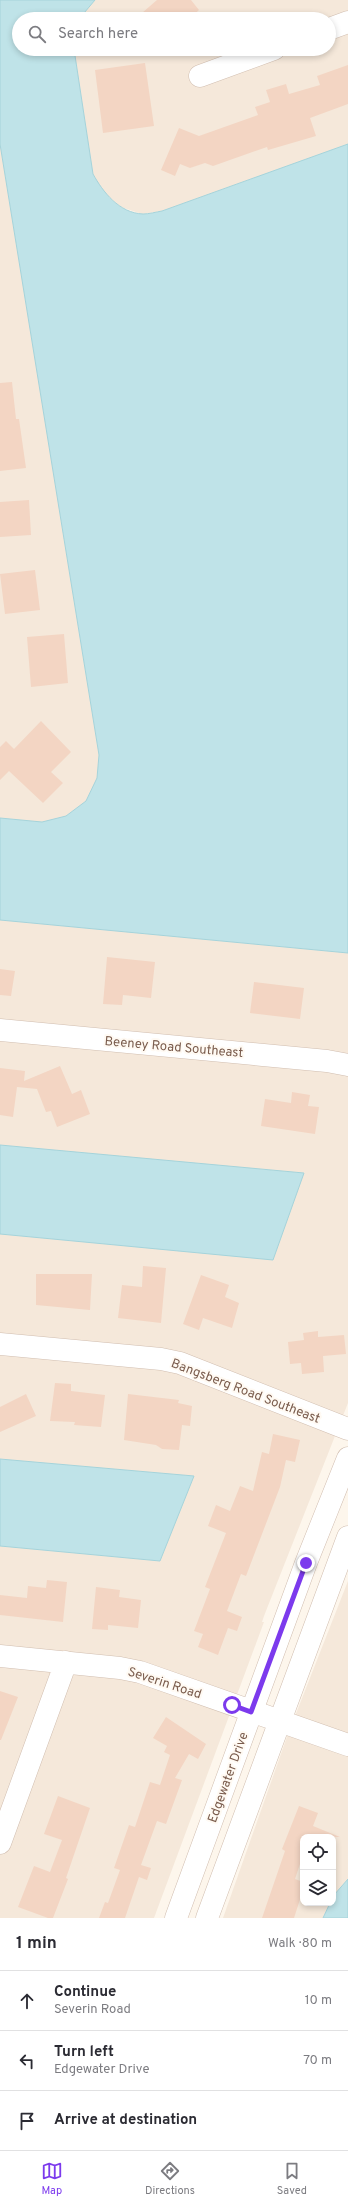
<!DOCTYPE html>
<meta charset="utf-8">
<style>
:root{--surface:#fff;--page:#f7f7f7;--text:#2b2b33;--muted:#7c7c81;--line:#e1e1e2;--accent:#7c3aed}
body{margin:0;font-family:Overpass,sans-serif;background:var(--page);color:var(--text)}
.controls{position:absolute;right:12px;bottom:12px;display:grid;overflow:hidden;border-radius:8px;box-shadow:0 2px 6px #0003}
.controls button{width:36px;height:36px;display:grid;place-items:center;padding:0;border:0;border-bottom:1px solid var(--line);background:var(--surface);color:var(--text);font:20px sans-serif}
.stop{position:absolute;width:12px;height:12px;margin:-9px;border:3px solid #7c3aed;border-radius:50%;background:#fff}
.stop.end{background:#7c3aed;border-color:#fff;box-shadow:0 1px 4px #0008}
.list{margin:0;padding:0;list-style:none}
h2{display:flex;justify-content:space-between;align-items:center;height:52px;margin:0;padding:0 16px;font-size:17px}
h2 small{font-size:13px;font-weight:400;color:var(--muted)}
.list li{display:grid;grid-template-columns:26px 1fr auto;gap:12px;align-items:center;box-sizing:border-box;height:60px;padding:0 16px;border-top:1px solid var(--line)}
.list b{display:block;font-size:15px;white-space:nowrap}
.list p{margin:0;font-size:13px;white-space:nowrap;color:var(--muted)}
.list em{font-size:13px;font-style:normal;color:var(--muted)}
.icon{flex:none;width:22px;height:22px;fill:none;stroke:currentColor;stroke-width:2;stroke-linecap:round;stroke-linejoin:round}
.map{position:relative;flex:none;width:348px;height:1918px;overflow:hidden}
.search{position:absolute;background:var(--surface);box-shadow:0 2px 6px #0003;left:12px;right:12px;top:12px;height:44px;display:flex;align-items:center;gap:10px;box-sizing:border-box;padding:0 14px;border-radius:22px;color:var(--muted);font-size:15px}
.sheet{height:232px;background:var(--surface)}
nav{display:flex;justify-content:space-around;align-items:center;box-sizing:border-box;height:56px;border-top:1px solid var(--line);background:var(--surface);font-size:11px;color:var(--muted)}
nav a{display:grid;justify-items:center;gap:2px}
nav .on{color:var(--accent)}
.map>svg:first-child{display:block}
.residential{fill:#f5e8da}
.water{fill:#bfe3e8;stroke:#a5d3da}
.building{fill:#f3d5c3}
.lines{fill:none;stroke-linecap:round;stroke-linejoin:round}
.minor-casing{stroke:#d1beb0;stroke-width:23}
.minor{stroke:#fff;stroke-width:22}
.route{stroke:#7c3aed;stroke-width:5}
.labels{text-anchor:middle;stroke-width:4;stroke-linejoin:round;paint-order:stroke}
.street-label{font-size:13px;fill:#7a5c4d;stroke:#fffaf3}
</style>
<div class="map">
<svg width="348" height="1918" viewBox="0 0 348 1918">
<rect width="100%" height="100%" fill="#fdf6ec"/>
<path class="residential" d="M95,0H348V144L162,211L142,214L121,207L102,191L93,174L74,49H329V19H79Z
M0,144L99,755L97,778L86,801L66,816L42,822L0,818Z
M0,920L348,953V1403L264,1616L262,1622H264L154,1918H0V1546L160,1561L193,1476L0,1459V1234L273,1260L303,1173L0,1145Z
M348,1581V1879L333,1896V1837H303V1903H330L323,1918H223L288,1734Z"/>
<path class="water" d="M0,0H95L79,19H19V49H74L93,174C103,192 119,213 143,214C149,214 156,212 162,211L348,144V953L0,920V818L42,822L66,816L86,801L97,778L99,755L0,144Z
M0,1145L304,1173L273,1260L0,1234Z
M0,1459L194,1476L160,1561L0,1546Z
M348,1879V1918H323L330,1903H333L334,1895Z"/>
<path class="building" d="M157,0H191L199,10L189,19H135Z
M145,63L154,126L103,133L95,70Z
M348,65V104L310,118L316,136L268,150L267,147L213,166L205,163L190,168L180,164L175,176L161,170L179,128L199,136L258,115L255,107L270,102L266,90L286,84L289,94L320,85L317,76Z
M12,382L16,419H19L26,468L0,471V383Z
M29,500L31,535L0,537V502Z
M35,570L40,610L5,614L0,574Z
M64,634L68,683L31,687L27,637Z
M41,721L71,752L51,772L63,783L43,803L9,771L0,780V747L6,741L14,749Z
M107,957L155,962L151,998L123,995L122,1005L103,1004Z
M0,969L15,971L11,996L0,995Z
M254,982L304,988L300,1019L250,1013Z
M60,1066L72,1094L81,1090L90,1114L57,1127L51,1111L46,1112L37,1089L17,1087L13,1117L0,1115V1068L25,1071L24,1081Z
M292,1092L310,1095L308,1106L319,1107L315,1134L261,1126L265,1099L291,1103Z
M143,1266L166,1268L161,1323L118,1318L122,1285L142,1287Z
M36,1274H92L90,1310L36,1305Z
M201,1275L229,1285L225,1297L239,1303L232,1328L203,1318L199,1330L183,1324Z
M318,1331V1337L344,1335L346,1354L323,1356L324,1372L302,1374L301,1363L290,1364L288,1342L304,1340L303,1333Z
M55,1383L71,1384V1391L105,1395L101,1427L74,1425L75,1422L50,1421Z
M26,1394L36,1416L0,1432V1407Z
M128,1394L179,1400L178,1403L192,1406L190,1426L182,1425L179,1450L162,1449L156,1445L124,1440Z
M273,1434L300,1440L295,1462L286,1460L280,1487L246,1576L241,1574L227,1611L242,1617L237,1631L228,1628L218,1655L198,1647L203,1634L194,1631L210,1589L205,1587L226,1533L208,1526L216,1505L230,1511L240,1486L253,1491L262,1452L269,1454Z
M47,1580L67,1582L63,1622L0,1615V1595L27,1598L28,1586L46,1588Z
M96,1587L120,1590L119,1597L141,1600L138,1628L108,1625V1630L92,1629Z
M0,1691L18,1697L1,1740H0Z
M166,1717L206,1744L198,1759L189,1754L175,1778L182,1780L166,1824L157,1821L141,1865L151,1868L147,1880L139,1877L125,1918H99L105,1902L108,1903L120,1870L114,1868L129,1825L135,1827L150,1782L160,1785L170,1755L164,1752L167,1746L153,1738Z
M58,1796L90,1808L66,1878L68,1879L53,1918H48L18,1907L34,1866L50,1872L62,1840L44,1834Z
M299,1806L318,1813L313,1826L340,1837H303V1855L295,1879L303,1882V1890L294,1918H262L285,1851L282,1849Z"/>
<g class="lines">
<defs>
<path id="minor" d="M329,29L348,22
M200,76L274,49
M0,1030L327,1061L348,1065
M0,1344L161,1359L180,1363L348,1429
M0,1656L120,1668L140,1672L348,1745
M0,1843L66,1662
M176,1918L306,1563L348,1458
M207,1918L348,1537"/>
</defs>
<use href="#minor" class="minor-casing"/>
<use href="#minor" class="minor"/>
</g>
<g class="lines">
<path class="route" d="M232,1705L251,1712L306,1563"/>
</g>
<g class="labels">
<g class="street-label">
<text transform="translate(174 1046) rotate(5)" y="5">Beeney Road Southeast</text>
<text transform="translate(246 1390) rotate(21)" y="5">Bangsberg Road Southeast</text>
<text transform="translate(165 1682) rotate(18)" y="5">Severin Road</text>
<text transform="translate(227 1777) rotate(-70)" y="5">Edgewater Drive</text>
</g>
</g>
</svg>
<div class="controls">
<button><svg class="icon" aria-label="locate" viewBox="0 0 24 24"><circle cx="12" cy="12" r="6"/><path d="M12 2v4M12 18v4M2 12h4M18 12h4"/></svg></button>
<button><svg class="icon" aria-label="layers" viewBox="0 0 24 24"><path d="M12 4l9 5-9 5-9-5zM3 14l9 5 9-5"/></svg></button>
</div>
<div class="stop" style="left:232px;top:1705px"></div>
<div class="stop end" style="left:306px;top:1563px"></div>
<div class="search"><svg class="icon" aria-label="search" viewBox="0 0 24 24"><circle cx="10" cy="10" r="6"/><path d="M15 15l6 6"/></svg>Search here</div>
</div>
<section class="sheet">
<h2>1 min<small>Walk · 80 m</small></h2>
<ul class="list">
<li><svg class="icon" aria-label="ahead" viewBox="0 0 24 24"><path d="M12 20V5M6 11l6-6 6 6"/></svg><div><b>Continue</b><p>Severin Road</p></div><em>10 m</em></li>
<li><svg class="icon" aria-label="left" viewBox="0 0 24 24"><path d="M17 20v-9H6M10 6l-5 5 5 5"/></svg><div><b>Turn left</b><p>Edgewater Drive</p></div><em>70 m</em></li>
<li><svg class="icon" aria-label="arrive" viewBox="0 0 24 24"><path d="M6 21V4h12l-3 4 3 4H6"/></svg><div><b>Arrive at destination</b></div></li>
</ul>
</section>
<nav>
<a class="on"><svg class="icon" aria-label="map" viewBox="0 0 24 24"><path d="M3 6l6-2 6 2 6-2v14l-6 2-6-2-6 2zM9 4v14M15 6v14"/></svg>Map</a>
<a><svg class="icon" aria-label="directions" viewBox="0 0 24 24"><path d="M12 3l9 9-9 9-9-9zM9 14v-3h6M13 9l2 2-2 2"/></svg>Directions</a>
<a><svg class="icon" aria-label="saved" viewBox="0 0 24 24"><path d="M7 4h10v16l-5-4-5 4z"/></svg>Saved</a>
</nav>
